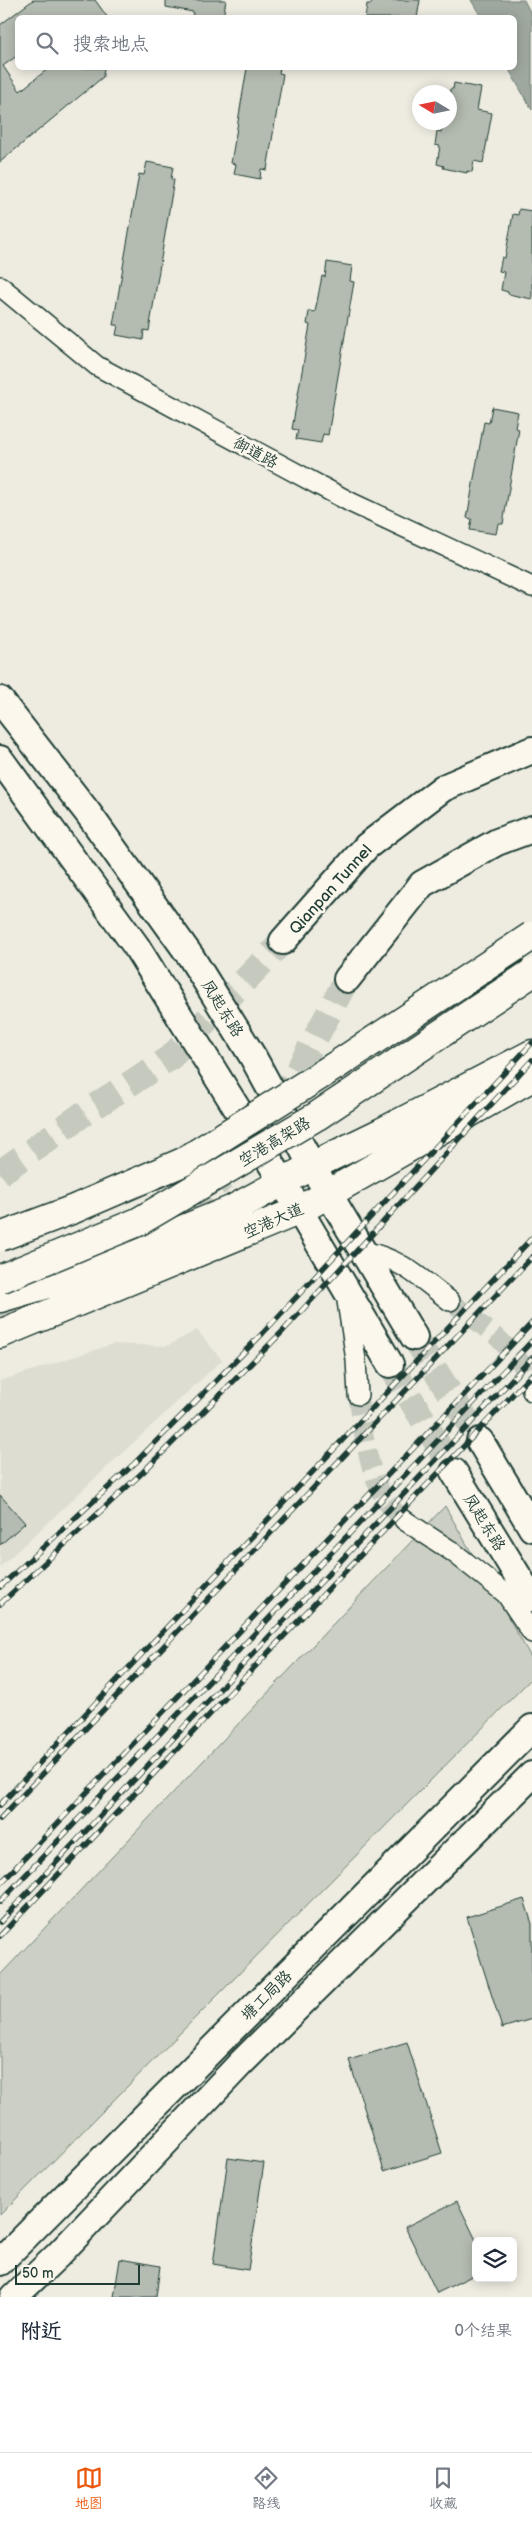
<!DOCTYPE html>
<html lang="zh">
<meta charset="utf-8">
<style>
:root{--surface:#fff;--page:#f2f2f3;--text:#1f2937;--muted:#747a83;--line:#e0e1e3;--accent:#ea580c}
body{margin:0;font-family:"Balsamiq Sans","LXGW WenKai TC",sans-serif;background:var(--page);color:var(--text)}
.controls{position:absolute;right:15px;bottom:15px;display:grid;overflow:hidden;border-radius:8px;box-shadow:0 2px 12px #0003}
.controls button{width:45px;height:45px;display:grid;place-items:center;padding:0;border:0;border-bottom:1px solid var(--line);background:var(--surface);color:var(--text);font:25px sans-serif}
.compass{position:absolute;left:412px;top:85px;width:45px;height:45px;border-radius:50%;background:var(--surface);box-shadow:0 2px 12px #0003;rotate:280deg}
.scale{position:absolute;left:15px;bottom:12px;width:125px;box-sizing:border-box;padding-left:5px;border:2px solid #1f3d34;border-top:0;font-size:14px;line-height:18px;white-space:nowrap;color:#1f3d34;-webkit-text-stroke:4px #fbf7ec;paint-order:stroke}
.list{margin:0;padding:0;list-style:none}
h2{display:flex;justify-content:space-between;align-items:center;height:65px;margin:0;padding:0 20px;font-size:21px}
h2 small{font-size:16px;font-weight:400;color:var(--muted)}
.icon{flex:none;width:28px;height:28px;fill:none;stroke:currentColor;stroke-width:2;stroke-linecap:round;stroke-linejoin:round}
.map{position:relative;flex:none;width:532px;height:2297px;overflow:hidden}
.search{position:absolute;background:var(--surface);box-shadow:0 2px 12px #0003;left:15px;right:15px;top:15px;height:55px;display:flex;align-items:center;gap:12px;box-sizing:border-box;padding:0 18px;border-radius:8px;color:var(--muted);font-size:19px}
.sheet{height:155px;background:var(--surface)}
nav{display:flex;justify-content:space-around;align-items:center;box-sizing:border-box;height:70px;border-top:1px solid var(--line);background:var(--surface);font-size:14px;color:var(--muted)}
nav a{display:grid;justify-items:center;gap:2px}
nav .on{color:var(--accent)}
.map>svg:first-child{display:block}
.built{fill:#ddddd2}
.green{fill:#cbcfc4;stroke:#75867c}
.water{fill:#9fa89f;stroke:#6c7d74}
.building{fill:#b4bbb0;stroke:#1f3d34}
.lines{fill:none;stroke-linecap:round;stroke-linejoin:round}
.minor-tunnel{stroke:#c5c9be;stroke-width:19;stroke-dasharray:19 9;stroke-linecap:butt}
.secondary-tunnel{stroke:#c5c9be;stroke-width:26;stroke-dasharray:26 13;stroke-linecap:butt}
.minor-casing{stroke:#1f3d34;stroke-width:22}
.secondary-casing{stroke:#1f3d34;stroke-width:30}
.primary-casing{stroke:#1f3d34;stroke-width:31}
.minor{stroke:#fbf7ec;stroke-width:19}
.secondary{stroke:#fbf7ec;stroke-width:26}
.primary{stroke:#fbf7ec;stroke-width:28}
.rail-casing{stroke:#1f3d34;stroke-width:5.5}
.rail{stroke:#fbf7ec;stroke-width:4;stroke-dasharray:11;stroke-linecap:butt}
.trunk-bridge-casing{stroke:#1f3d34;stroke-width:31;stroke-linecap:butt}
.trunk-bridge{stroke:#fbf7ec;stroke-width:28}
.labels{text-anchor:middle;stroke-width:5;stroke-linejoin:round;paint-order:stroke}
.street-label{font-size:16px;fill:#1f3d34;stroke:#fbf7ec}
</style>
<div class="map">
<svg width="532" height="2297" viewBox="0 0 532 2297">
<rect width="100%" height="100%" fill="#eeece1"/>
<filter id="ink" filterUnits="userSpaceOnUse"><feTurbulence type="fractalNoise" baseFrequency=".02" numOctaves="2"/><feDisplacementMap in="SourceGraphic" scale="10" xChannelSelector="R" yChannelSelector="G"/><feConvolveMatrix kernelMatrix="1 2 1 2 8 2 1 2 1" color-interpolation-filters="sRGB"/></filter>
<g filter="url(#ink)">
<path class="built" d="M197,1330L222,1360L0,1567V1381L113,1344L167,1346Z"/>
<path class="green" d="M445,1506L532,1659V1678L0,2215V1975Z"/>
<path class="water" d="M471,0H524L532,16V110L508,68H514V18L481,17Z"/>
<path class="building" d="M33,0H95L108,18H18V55L3,66L20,91L49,68H104L103,77L0,162V25Z
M166,0H226L223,18H192L193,12L166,7Z
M372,0H420L417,18H365L367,4H371Z
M247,68H280L279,73L283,74L267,170L261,169L260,179L234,174L236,164L231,163Z
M454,83L481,88L477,110L492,113L483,163L474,161L472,172L467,171V173L443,168L444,166L437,164L440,146L435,145L437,131L441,132L442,126H446L447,122H450V89H453Z
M147,162L173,167L171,179L174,180L149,331L144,330L143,340L116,335L118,325H113L139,174L144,175Z
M519,209L532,211V299L508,294V292L501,290L504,272L499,271L502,257L505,258L513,214L518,215Z
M327,262L352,266L350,281L354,282L328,435L323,434L321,443L296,439L298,430L292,429L310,325L307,324L309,311L315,312L322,276L325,277Z
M492,407L518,412L515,428L519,429L503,524H498L496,534L470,530L472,519L467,518L484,422L489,423Z
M0,1495L25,1523L0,1545Z
M524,1899L532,1924V2019L502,2028L467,1917Z
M407,2042L442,2153L384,2171L349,2060Z
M228,2158L264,2163L248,2270L213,2264Z
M457,2201L476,2240V2274L437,2293L405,2227Z
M120,2259L160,2266L156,2297H114Z"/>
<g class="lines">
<path class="minor-tunnel" d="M450,1301L497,1337L520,1361L532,1390
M358,1395C363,1430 367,1468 385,1500C389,1507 398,1514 404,1520"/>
<path class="secondary-tunnel" d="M276,1103L295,1076L347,979
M0,1173L83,1114L171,1057L283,941
M158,1238L223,1178
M0,1318L75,1285
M414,1337L480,1441
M390,1364L454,1472"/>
<defs>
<path id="minor" d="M0,286L97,366L352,503L532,587
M363,1251C402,1259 420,1278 450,1301
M347,1301L356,1360L358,1395
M532,1390V1391
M404,1520L453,1552L506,1594L532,1633"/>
<path id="secondary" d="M0,700L88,813L191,957L253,1057L312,1166L414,1337
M0,759L136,946L282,1181L390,1364
M283,941L367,846L443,788L532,750
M347,979L422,884L497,842L532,829
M480,1441L532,1528
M454,1472L532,1599
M0,2262L532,1728
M14,2297L59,2254L242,2062L532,1775"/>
<path id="primary" d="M0,1298L48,1284L231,1210L312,1166L382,1132L532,1054
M0,1334L300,1210L532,1077"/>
</defs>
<use href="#minor" class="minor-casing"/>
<use href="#secondary" class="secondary-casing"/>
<use href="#primary" class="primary-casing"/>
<use href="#minor" class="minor"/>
<use href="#secondary" class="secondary"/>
<use href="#primary" class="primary"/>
<defs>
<path id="rail" d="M0,1587L135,1463L263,1333L532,1043
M0,1604L143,1472L206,1409L283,1331L532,1060
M0,1805L532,1238
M0,1819L532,1257
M0,1884L532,1323
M0,1902L532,1341
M0,1922L532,1358
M0,1936L532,1374"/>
</defs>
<use href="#rail" class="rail-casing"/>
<use href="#rail" class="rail"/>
<defs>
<path id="trunk-bridge" d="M0,1237L74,1209L183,1162L338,1064L532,936
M0,1279L138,1222L317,1116L532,973"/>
</defs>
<use href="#trunk-bridge" class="trunk-bridge-casing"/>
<use href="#trunk-bridge" class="trunk-bridge"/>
</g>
</g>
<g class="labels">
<g class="street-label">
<text transform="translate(256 452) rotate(28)" y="6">御道路</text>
<text transform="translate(330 889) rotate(-48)" y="6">Qianpan Tunnel</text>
<text transform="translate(223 1008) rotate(58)" y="6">凤起东路</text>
<text transform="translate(274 1141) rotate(-31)" y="6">空港高架路</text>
<text transform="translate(273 1220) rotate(-24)" y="6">空港大道</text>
<text transform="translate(485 1522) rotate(58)" y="6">凤起东路</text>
<text transform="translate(266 1995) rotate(-45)" y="6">塘工局路</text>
</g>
</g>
</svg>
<div class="controls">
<button><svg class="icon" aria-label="layers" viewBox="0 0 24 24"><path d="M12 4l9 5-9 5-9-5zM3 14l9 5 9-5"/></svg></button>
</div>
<svg class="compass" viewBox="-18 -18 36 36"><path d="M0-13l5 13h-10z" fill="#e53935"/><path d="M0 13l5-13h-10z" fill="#747a83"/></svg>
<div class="scale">50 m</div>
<div class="search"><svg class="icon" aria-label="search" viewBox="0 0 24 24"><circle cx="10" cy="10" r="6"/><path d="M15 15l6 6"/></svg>搜索地点</div>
</div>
<section class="sheet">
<h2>附近<small>0个结果</small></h2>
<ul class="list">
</ul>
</section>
<nav>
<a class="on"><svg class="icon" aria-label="map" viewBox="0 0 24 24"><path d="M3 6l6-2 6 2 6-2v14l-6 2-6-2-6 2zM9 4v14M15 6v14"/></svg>地图</a>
<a><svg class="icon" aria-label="directions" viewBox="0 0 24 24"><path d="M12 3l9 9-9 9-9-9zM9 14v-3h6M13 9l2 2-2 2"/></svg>路线</a>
<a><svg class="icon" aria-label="saved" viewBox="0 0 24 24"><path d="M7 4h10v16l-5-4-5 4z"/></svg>收藏</a>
</nav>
